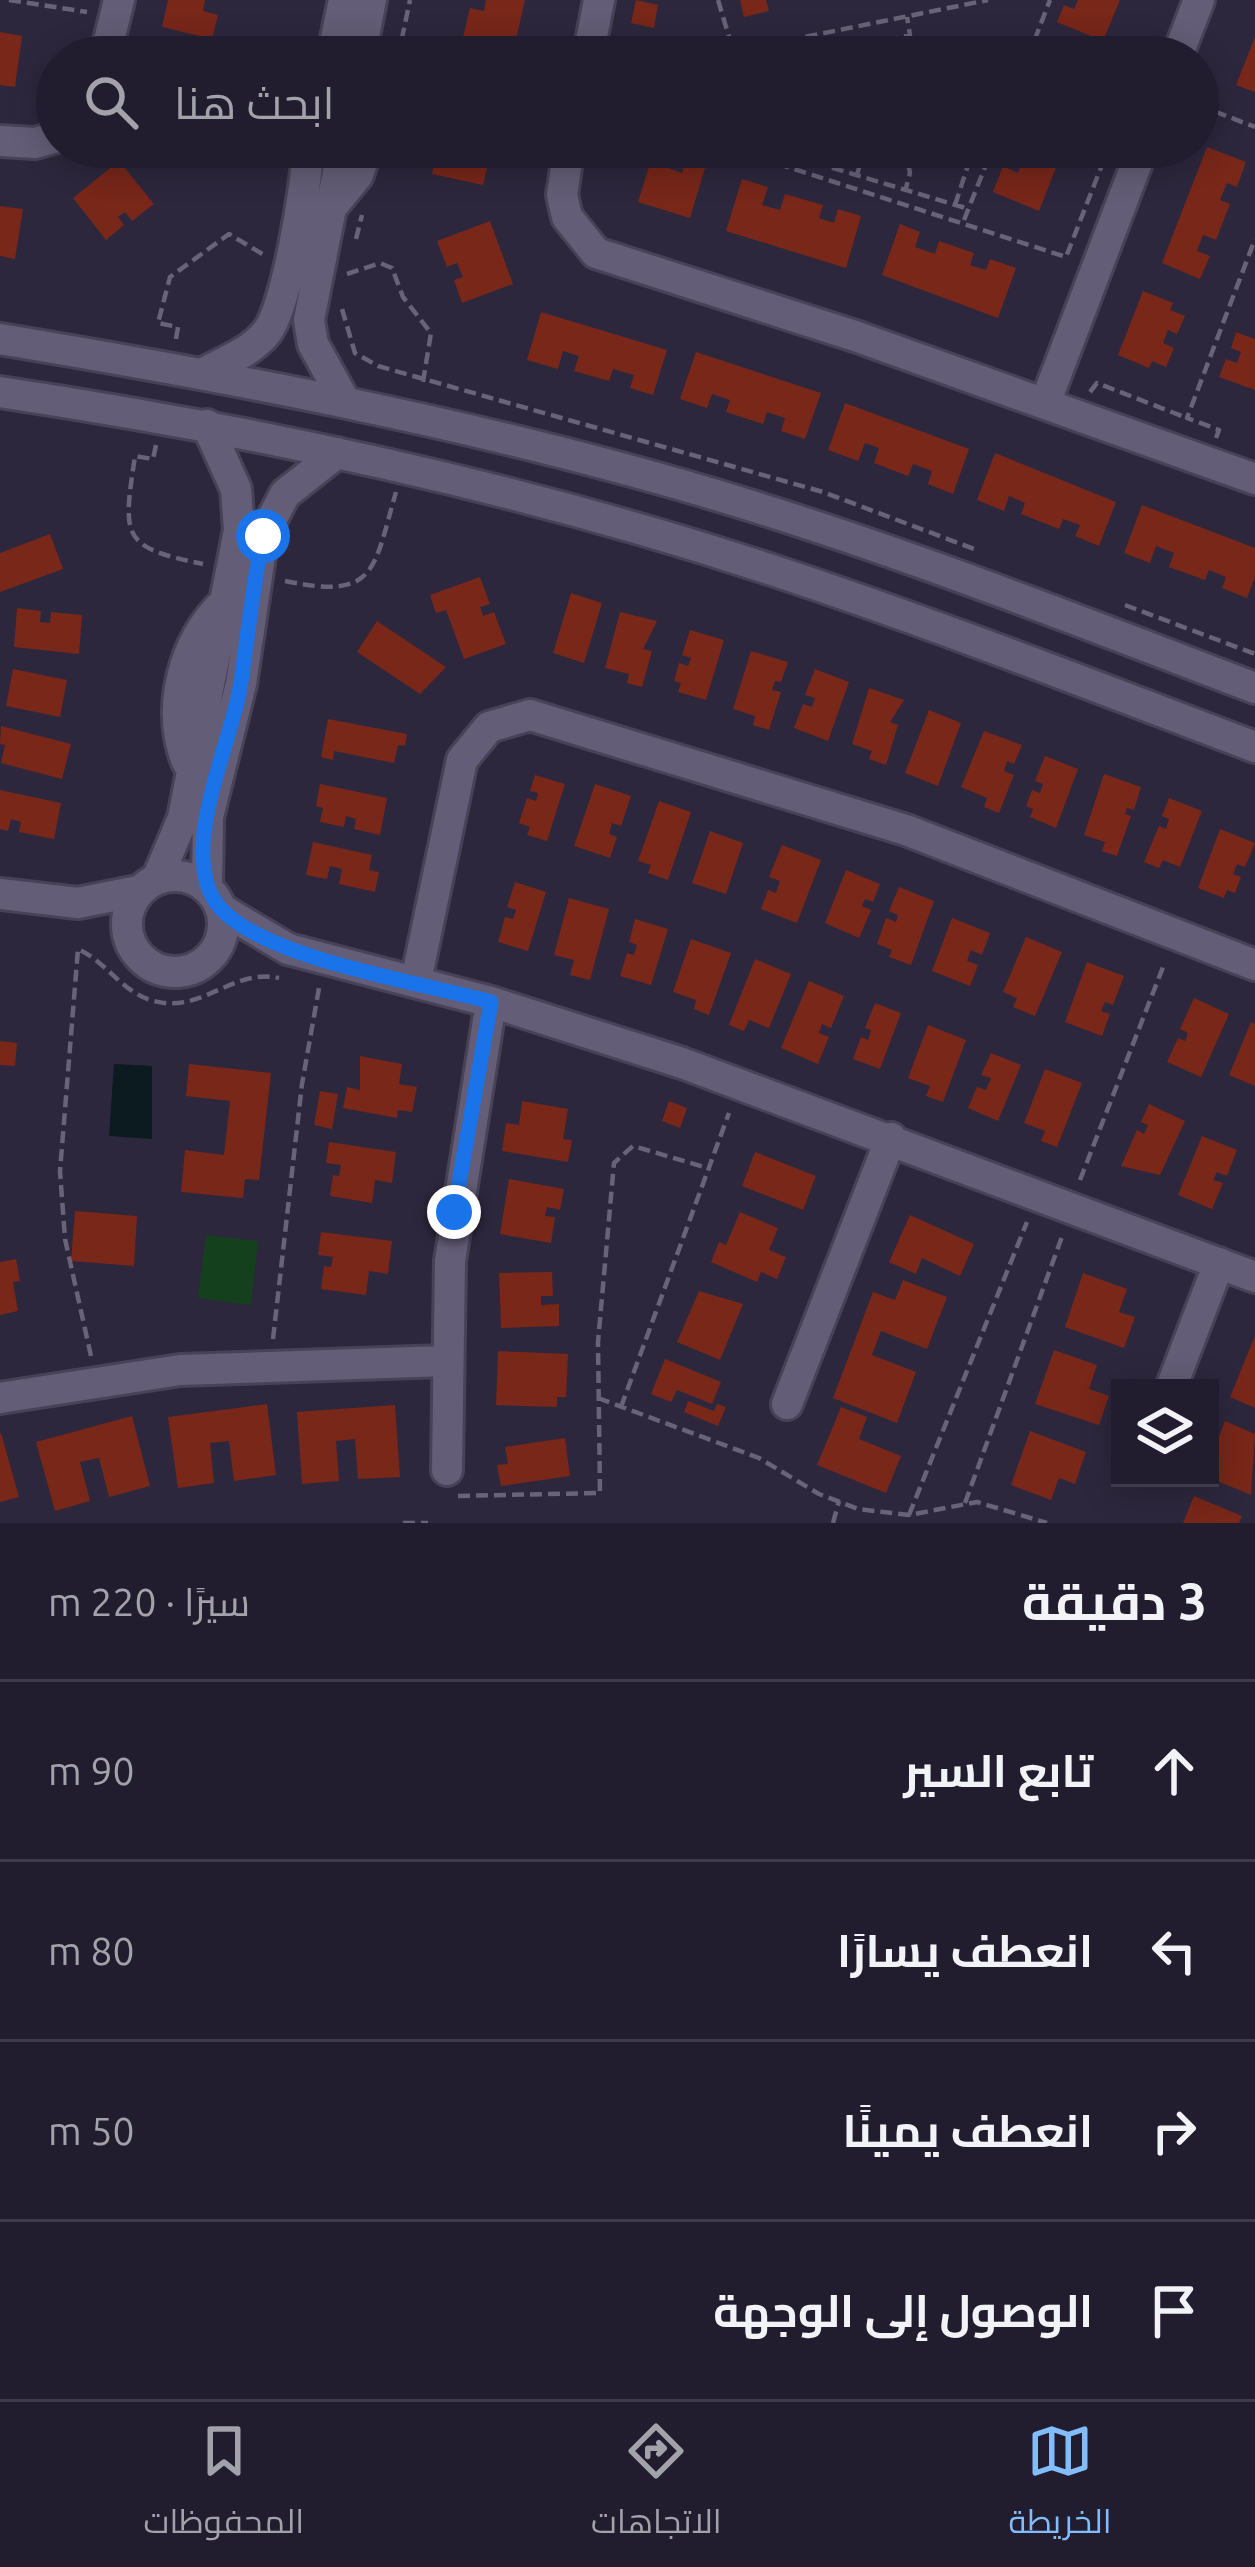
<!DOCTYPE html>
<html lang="ar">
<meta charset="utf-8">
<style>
:root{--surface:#221d2e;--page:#2e2a3a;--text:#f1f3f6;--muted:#a2a2aa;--line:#3f3b4a;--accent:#82bcfa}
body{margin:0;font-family:Ubuntu,Cairo,sans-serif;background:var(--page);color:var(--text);direction:rtl}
.controls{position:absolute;right:36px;bottom:36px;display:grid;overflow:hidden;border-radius:0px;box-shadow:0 6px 30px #0003}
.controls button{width:108px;height:108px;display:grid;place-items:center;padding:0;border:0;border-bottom:3px solid var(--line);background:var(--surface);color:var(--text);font:60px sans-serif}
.stop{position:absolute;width:36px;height:36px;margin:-27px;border:9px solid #1a73e8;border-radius:50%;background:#fff}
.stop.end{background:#1a73e8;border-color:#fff;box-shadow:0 3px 12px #0008}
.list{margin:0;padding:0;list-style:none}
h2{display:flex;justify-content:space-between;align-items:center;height:156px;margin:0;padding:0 48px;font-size:51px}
h2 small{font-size:39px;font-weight:400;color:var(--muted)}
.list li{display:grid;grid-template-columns:78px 1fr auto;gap:36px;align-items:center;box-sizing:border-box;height:180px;padding:0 48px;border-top:3px solid var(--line)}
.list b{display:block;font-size:45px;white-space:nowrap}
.list em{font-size:39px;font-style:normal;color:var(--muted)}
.icon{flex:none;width:66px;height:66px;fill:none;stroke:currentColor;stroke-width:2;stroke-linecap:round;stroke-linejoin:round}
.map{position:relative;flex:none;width:1255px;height:1523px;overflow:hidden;direction:ltr}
.search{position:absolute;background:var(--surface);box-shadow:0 6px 30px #0003;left:36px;right:36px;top:36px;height:132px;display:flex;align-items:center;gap:30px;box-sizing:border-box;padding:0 42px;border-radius:66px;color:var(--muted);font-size:45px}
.sheet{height:876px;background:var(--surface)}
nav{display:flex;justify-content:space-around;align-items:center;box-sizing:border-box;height:168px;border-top:3px solid var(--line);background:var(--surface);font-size:33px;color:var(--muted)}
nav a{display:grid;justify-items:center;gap:6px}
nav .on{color:var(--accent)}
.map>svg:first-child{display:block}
.green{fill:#14401d}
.water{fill:#0c1b20}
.building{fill:#782719}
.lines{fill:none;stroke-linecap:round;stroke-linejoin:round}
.minor-casing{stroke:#484256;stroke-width:36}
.path{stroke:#686377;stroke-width:4.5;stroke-dasharray:12 6;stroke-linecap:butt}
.minor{stroke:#645d77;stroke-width:30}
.route{stroke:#1a73e8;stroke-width:15}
</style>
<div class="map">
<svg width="1255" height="1523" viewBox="0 0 1255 1523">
<rect width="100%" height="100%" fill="#2d273d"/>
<path class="green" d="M206,1235L258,1241L251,1305L198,1298Z"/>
<path class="water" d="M114,1064L152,1066V1139L109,1136Z"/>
<path class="building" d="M168,0H205L203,11L218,15L212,39L162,27Z
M486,0H525L512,57H473L474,49L461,45L470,8L484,11Z
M636,0L658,5L654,28L631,23Z
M740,0H766L769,11L744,17Z
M1078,0H1120L1103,41L1057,22L1064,5L1074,9Z
M0,32L22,36L15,87L0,85Z
M1255,37V92L1236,85Z
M644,42L696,55L695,57H640Z
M450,147H492L483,185L432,174L437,152L448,155Z
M1011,147H1064L1039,211L993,192L1003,166L1018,173L1024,158L1009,152Z
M1207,147L1246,162L1237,187L1227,183L1220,200L1230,204L1216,240L1203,235L1197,251L1210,256L1200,279L1162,263Z
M654,151L672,156L668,168L682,173L685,162L705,168L690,218L638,202Z
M119,161L154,204L132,221L125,212L118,217L124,225L106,240L73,198Z
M742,179L768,187L762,205L780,210L785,194L823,205L819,218L834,223L838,209L861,216L846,268L726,231Z
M0,206L23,209L15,259L0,256Z
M490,221L513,284L462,303L454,280L463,277L457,263L447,267L437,241Z
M900,224L920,232L915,247L935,254L939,241L974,253L970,265L986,270L990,259L1016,268L998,318L882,275Z
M1143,291L1173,303L1170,310L1185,316L1177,334L1168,330L1163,343L1174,348L1166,367L1152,361L1149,368L1118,355Z
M541,312L667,350L653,395L630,388L634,375L613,369L609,381L574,371L579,356L563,351L558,369L527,360Z
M1236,332L1255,339V390L1219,377L1226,359L1237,363L1241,352L1231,348Z
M696,352L821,393L805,439L781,431L785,418L767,412L763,424L726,412L730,400L712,394L707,408L680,399Z
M845,403L969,449L953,494L928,484L932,471L913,464L908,476L874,463L879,448L865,443L858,461L828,450Z
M995,453L1116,502L1099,546L1075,536L1080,525L1063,519L1059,529L1021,514L1025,503L1009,496L1004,511L977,500Z
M1142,505L1255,548V577L1247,598L1222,588L1226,577L1209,570L1205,580L1169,567L1174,553L1156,546L1150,563L1124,553Z
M50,534L63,569L0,592V553Z
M480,577L490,604L480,607L483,616L494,612L506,644L464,659L446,610L436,613L430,595Z
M571,593L602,603L584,663L553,653Z
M17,608L41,611L40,622L50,623L51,612L82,615L79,654L14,647Z
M620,612L657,621L643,649L652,651L642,687L627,683L629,674L605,668Z
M377,621L446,667L420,694L357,652Z
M690,630L724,640L706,700L678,692L681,683L674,681L679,663L688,666L691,658L682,655Z
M751,651L788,662L781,682L775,681L772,690L781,692L769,730L753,725L755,716L733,709Z
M13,669L67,680L60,717L6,706Z
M815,669L849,682L828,741L794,728L803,704L812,707L815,698L805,695Z
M869,688L904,700L890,722L898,725L886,765L869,759L872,751L852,744Z
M929,710L961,723L938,786L905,773Z
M328,719L407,734L405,746L398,745L394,763L334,751L333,760L321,757Z
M1,726L71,744L62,779L1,763L5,745L0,744Z
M984,731L1022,745L1014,764L1007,761L1004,771L1014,775L999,813L984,807L987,798L961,787Z
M1045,756L1078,769L1056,828L1030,817L1033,809L1026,806L1032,790L1040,793L1043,784L1035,781Z
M1104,774L1141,787L1134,810L1127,808L1125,814L1131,816L1117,856L1102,851L1105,842L1084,835Z
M535,775L565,784L547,841L527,835L530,827L519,823L527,798L536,801L538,793L530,791Z
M320,784L387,798L380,835L354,829L356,819L346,816L344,827L320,822L323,808L316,806Z
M595,784L631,796L621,826L612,823L609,834L617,837L610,858L574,846Z
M0,790L61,803L54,839L19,832L21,822L11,819L8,831L0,829Z
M1169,798L1202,811L1180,867L1163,860L1159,868L1144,862L1159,826L1166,829L1169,819L1162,816Z
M659,801L691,812L668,880L648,873L651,865L638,861Z
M1220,829L1255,843L1245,867L1237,864L1233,874L1241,877L1235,893L1227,890L1224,898L1198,888Z
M710,831L743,843L726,894L692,883Z
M313,842L372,855L369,870L379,872L375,892L339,884L342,869L330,866L327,879L306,875Z
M782,845L821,860L797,923L761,909L768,890L776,893L780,881L769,877Z
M846,870L880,884L873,902L865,899L862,906L871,910L859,938L825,923Z
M515,882L546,892L528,951L498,942L505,917L513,919L516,910L507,907Z
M899,887L934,901L911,965L889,957L892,950L877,944L886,918L896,922L898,915L889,911Z
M569,898L609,909L590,980L570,975L574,960L554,955Z
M952,918L990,933L982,955L971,950L967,961L978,965L970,986L932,971Z
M635,919L668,929L651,985L620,976L627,953L634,955L637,945L629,942Z
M1026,937L1062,952L1035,1016L1013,1007L1017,998L1003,992Z
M691,939L731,953L709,1015L694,1009L696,1000L673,992Z
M755,959L791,974L769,1028L749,1020L744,1031L729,1025Z
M1087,962L1124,976L1113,1005L1105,1002L1101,1011L1110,1014L1102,1036L1065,1022Z
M809,981L844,996L831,1028L822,1024L819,1033L829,1037L818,1064L781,1048Z
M1194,998L1229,1014L1201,1077L1167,1062L1178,1038L1185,1041L1188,1033L1180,1029Z
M875,1003L901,1013L880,1069L853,1059L861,1037L868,1040L871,1030L865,1028Z
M1251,1022L1255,1024V1086L1229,1075Z
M928,1025L966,1040L943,1102L926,1096L930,1086L908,1078Z
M0,1041L17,1043L15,1066L0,1065Z
M991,1053L1021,1065L998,1121L968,1108L977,1087L986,1090L991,1078L981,1075Z
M360,1056L402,1064L399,1084L417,1087L412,1112L398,1110L397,1118L343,1108L347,1087L360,1090Z
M189,1064L271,1073L259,1180L245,1179L243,1198L181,1192L185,1150L224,1155L230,1101L186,1096Z
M1045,1069L1082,1083L1057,1147L1041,1141L1045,1131L1024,1123Z
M320,1091L338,1094L332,1129L314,1125Z
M522,1101L568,1109L563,1139L572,1140L568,1162L502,1151L506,1123L519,1125Z
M669,1101L687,1108L680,1128L662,1121Z
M1149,1104L1185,1121L1160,1175L1121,1166L1137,1130L1144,1134L1148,1125L1141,1122Z
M1202,1136L1237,1150L1227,1176L1217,1172L1213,1180L1223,1183L1212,1209L1178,1195Z
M329,1142L396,1152L392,1183L375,1180L372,1203L330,1196L333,1175L339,1176L341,1165L326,1163Z
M755,1152L816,1176L803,1210L742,1186Z
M509,1179L564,1189L560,1210L547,1207L545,1216L555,1217L551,1243L500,1234Z
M75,1211L137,1216L134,1266L71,1261Z
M740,1212L778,1228L769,1250L786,1257L777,1279L761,1272L757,1282L711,1262L719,1242L726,1245Z
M910,1215L974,1244L960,1276L922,1258L916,1274L889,1262Z
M321,1232L392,1241L388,1274L369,1271L366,1295L321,1289L324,1266L331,1267L333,1257L318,1255Z
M16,1259L20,1281L13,1282L18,1311L0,1315V1262Z
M552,1272L553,1296H541V1305L559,1304V1326L501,1328L499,1273Z
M1083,1273L1127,1289L1119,1312L1135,1317L1124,1348L1065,1327Z
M903,1280L947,1297L927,1349L881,1331L872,1355L916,1372L897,1423L833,1398L873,1292L895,1300Z
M699,1291L743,1304L720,1360L677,1342Z
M1255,1336V1408L1230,1397Z
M1054,1350L1097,1365L1089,1389L1109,1396L1099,1425L1035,1404Z
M498,1351L568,1354L566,1397H557V1407L496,1405Z
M665,1359L721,1382L712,1404L677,1390L671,1402L651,1394Z
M688,1401L714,1411L717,1404L726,1407L718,1426L684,1412Z
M267,1404L276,1475L234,1481L229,1441L210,1443L214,1483L178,1488L168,1417Z
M395,1405L400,1477L358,1479L355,1439L336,1441L339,1481L302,1484L297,1412Z
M841,1407L867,1417L859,1439L901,1456L886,1493L817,1465Z
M132,1416L150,1486L109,1497L99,1458L80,1462L90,1501L55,1511L36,1442Z
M1225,1421L1255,1434L1251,1495L1210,1478V1460Z
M1030,1431L1086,1452L1075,1484L1059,1478L1051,1500L1011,1485Z
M1,1433L19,1497L0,1502V1434Z
M565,1438L570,1476L501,1486L497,1465L508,1464L505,1447Z
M1194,1496L1242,1516L1239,1523H1183Z"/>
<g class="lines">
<defs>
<path id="minor" d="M105,57L119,0
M332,57L344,0
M360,57L371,0
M588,57L599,0
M1177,57L1199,0
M0,141L35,143L57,137
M343,147L309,320L313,344L344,400
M569,147L562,195L567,217L596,253L855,336L1255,479
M335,203L358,175L367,147
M0,339C230,377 458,421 682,485C877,541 1066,616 1255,688
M203,373C226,361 251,352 267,332C287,306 307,183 308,147
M0,392C260,431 519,487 769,569C933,623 1094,686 1255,747
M1046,401L1143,147
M187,762C166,710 183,640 224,603
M127 924a48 48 0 1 1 96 0a48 48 0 1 1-96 0Z
M157,879L183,818L239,530L236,489L207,425
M207,888L208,817L241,684L263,536L285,494L337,453
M0,894L78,903L138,891
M221,909L288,949L491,1002L682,1063L1255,1277
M416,981L462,760L489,727L530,715L906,830L1255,965
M1171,1388L1219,1263
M0,1398L180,1370L444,1361
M787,1404L891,1138
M447,1470L450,1261L491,1002"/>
</defs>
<use href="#minor" class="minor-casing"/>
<path class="path" d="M9,0L87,12
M718,0L735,57
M1034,41L1075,57
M735,51L988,0
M887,56L884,41L910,35L907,17
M398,57L410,0
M886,57C918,51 975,25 996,57
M1028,57L1050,0
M1198,105L1255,127
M726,147L1066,257L1109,147
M763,147L969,209
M905,147L910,173L906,188
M857,175L865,147
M955,205L974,147
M964,220L993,147
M356,239L362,215
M347,274L380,263L392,268L403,297L431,333L423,382
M342,309L355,353L378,366L823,492L974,549
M176,339L178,327L158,323L170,277L229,234L264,255
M1090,392L1097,383L1187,418
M1216,438L1219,430L1187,418L1255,239
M156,445L153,459L135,456C123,537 120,547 203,564
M285,581C376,600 373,572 396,492
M1125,605L1255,654
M1080,1180L1165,962
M273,1339L302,1084L319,988
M91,1356L65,1239L60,1171L78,949C107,962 122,993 154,1001C202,1014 232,968 279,978
M598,1398L759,1458L819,1494L858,1509L909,1515L977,1502L1047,1523
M621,1407L729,1113
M458,1496L600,1493L598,1342L614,1163L633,1146L711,1169
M965,1503L1063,1234
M909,1515L1027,1222
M403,1523H428
M833,1523L839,1501"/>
<use href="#minor" class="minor"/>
</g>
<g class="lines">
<path class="route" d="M263,536C253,585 248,633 241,682C233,743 172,860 223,911C274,961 420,982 491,1002L454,1212"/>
</g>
</svg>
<div class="controls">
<button><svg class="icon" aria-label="layers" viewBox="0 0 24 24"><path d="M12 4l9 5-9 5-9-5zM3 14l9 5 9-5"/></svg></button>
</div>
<div class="stop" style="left:263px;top:536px"></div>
<div class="stop end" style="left:454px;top:1212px"></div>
<div class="search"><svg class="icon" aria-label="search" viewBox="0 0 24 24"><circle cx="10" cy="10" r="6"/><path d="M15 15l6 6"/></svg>ابحث هنا</div>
</div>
<section class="sheet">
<h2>3 دقيقة<small>سيرًا · 220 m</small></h2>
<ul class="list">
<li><svg class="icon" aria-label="ahead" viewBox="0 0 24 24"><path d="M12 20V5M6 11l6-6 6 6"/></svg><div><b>تابع السير</b></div><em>90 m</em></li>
<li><svg class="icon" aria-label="left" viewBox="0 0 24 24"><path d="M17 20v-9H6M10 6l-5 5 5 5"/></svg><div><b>انعطف يسارًا</b></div><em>80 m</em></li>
<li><svg class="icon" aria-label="right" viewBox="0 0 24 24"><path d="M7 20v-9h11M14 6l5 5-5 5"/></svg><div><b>انعطف يمينًا</b></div><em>50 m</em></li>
<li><svg class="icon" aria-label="arrive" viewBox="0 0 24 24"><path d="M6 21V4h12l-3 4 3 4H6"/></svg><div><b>الوصول إلى الوجهة</b></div></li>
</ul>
</section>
<nav>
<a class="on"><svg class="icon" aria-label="map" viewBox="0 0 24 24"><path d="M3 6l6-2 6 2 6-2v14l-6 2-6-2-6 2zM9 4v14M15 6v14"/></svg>الخريطة</a>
<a><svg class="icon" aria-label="directions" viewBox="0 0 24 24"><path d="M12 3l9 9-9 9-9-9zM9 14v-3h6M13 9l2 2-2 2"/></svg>الاتجاهات</a>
<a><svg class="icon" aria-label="saved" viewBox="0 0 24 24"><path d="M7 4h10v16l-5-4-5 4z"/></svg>المحفوظات</a>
</nav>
